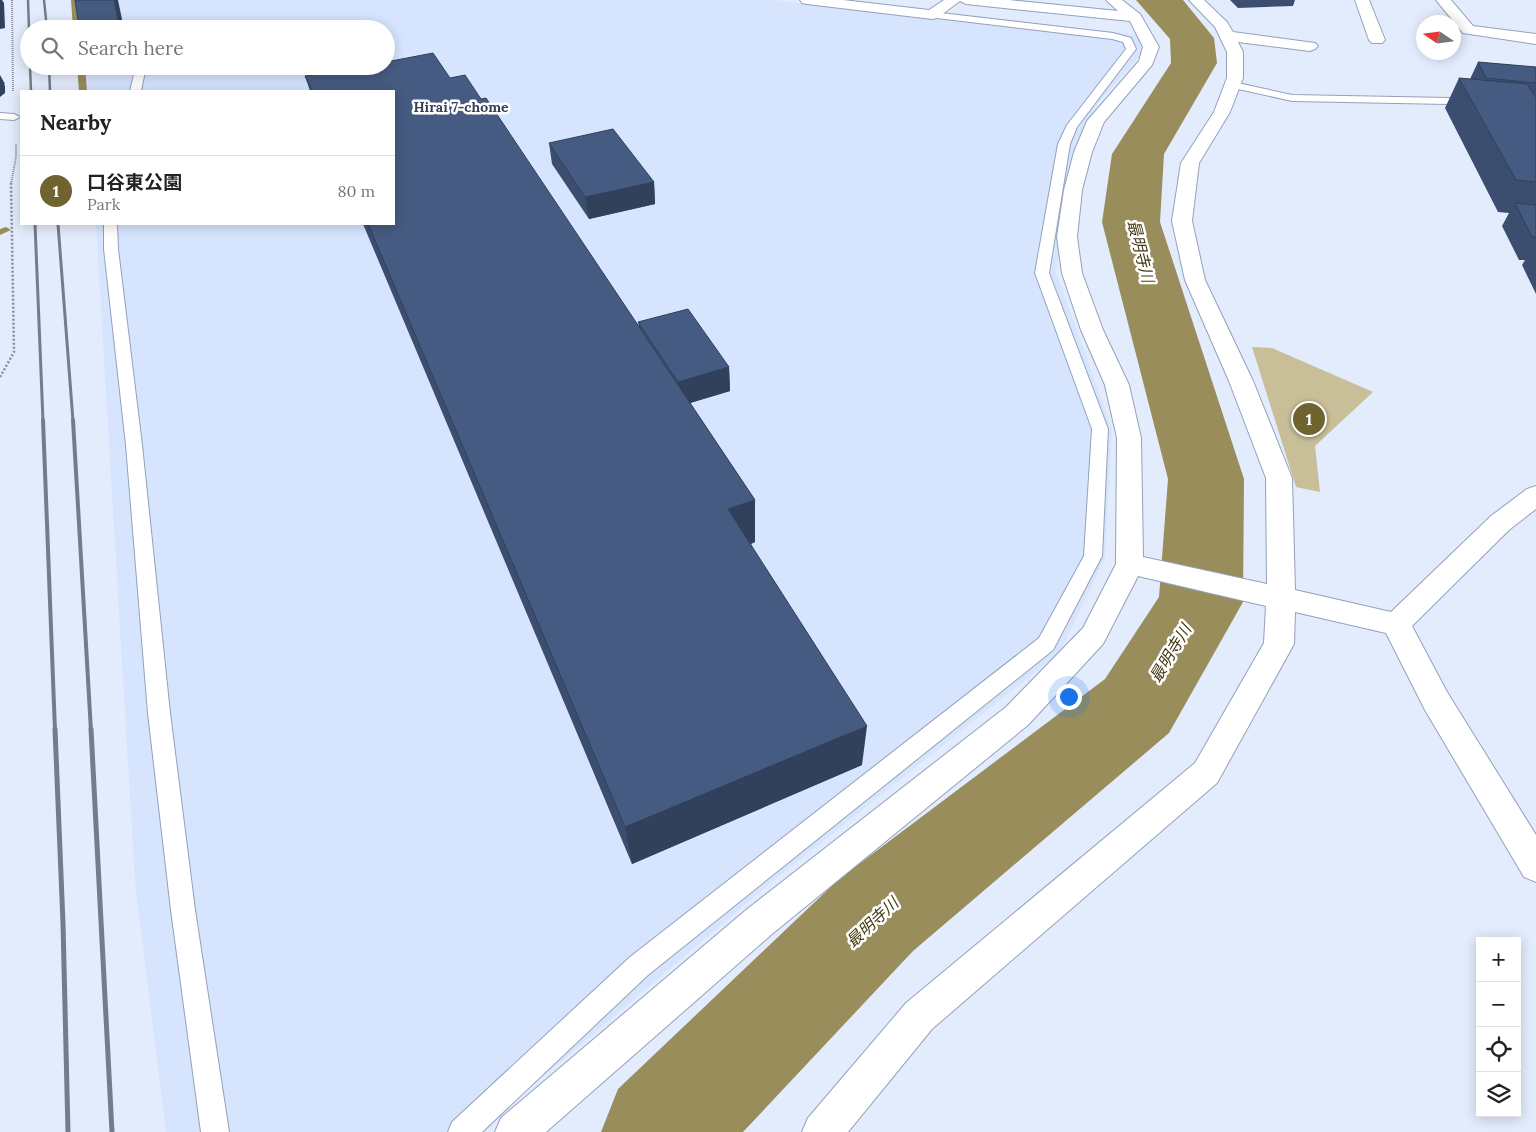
<!DOCTYPE html>
<meta charset="utf-8">
<style>
:root{--surface:#fff;--page:#f6f6f6;--text:#222;--muted:#767676;--line:#e0e0e0;--accent:#6f6330}
body{margin:0;font-family:Lora,"Noto Sans JP",serif;background:var(--page);color:var(--text)}
.controls{position:absolute;right:15px;bottom:15px;display:grid;overflow:hidden;border-radius:0px;box-shadow:0 2px 12px #0003}
.controls button{width:45px;height:45px;display:grid;place-items:center;padding:0;border:0;border-bottom:1px solid var(--line);background:var(--surface);color:var(--text);font:25px sans-serif}
.compass{position:absolute;left:1416px;top:15px;width:45px;height:45px;border-radius:50%;background:var(--surface);box-shadow:0 2px 12px #0003;rotate:283deg}
.you{position:absolute;left:1068px;top:696px;width:18px;height:18px;margin:-12px;border:4px solid #fff;border-radius:50%;background:#1a73e8;box-shadow:0 0 0 8px #1a73e833}
.badge{display:grid;place-items:center;width:32px;height:32px;border-radius:50%;background:var(--accent);color:#fff;font-size:16px;font-weight:700}
.pin{position:absolute;translate:-50% -50%;border:2px solid #fff;box-shadow:0 1px 5px #0006}
.list{margin:0;padding:0;list-style:none}
h2{display:flex;justify-content:space-between;align-items:center;height:65px;margin:0;padding:0 20px;font-size:21px}
h2 small{font-size:16px;font-weight:400;color:var(--muted)}
.list li{display:grid;grid-template-columns:32px 1fr auto;gap:15px;align-items:center;box-sizing:border-box;height:70px;padding:0 20px;border-top:1px solid var(--line)}
.list b{display:block;font-size:19px;white-space:nowrap}
.list p{margin:0;font-size:16px;white-space:nowrap;color:var(--muted)}
.list em{font-size:16px;font-style:normal;color:var(--muted)}
.icon{flex:none;width:28px;height:28px;fill:none;stroke:currentColor;stroke-width:2;stroke-linecap:round;stroke-linejoin:round}
.map{position:relative;flex:none;width:1536px;height:1132px;overflow:hidden}
.search{position:absolute;background:var(--surface);box-shadow:0 2px 12px #0003;left:20px;top:20px;width:375px;height:55px;display:flex;align-items:center;gap:12px;box-sizing:border-box;padding:0 18px;border-radius:28px;color:var(--muted);font-size:19px}
.panel{position:absolute;background:var(--surface);box-shadow:0 2px 12px #0003;left:20px;top:90px;width:375px;height:135px;border-radius:0px}
.map>svg:first-child{display:block}
.built{fill:#d6e4fe}
.green{fill:#c8bf98}
.lines{fill:none;stroke-linecap:round;stroke-linejoin:round}
.stream{fill:#998d5c;fill-rule:evenodd}
.river{fill:#998d5c;fill-rule:evenodd}
.service-casing{stroke:#94a1ba;stroke-width:2}
.minor-casing{stroke:#94a1ba;stroke-width:2}
.path-far1{stroke:#878e9b;stroke-width:2;stroke-dasharray:1 1;stroke-linecap:butt}
.path{stroke:#878e9b;stroke-width:2.5;stroke-dasharray:2 2;stroke-linecap:butt}
.service{fill:#fff;fill-rule:evenodd}
.minor{fill:#fff;fill-rule:evenodd}
.rail-far3{stroke:#757b88;stroke-width:2.5}
.rail-far2{stroke:#757b88;stroke-width:3}
.rail-far1{stroke:#757b88;stroke-width:4}
.rail{stroke:#757b88;stroke-width:5}
.wall{fill:#3c4e70}
.shaded-wall{fill:#31405b}
.building{fill:#465b82;stroke:#31405b}
.labels{text-anchor:middle;stroke-width:5;stroke-linejoin:round;paint-order:stroke}
.far-neighbourhood-label{font-size:14px;font-weight:bold;fill:#364156;stroke:#fff}
.water-label{font-size:16px;font-style:italic;fill:#423910;stroke:#fff}
</style>
<div class="map">
<svg width="1536" height="1132" viewBox="0 0 1536 1132">
<rect width="100%" height="100%" fill="#e3ecfc"/>
<path class="built" d="M79,0H774L942,20L954,13L1137,35L1143,52L1097,104L1081,135L1070,169L1056,272L1112,429L1105,558L1060,652L762,890L517,1099L485,1132H166L135,882L96,224H394V91H88L85,66H386V29H81Z"/>
<path class="green" d="M1252,347L1272,348L1373,392L1315,446L1320,492L1296,487Z"/>
<g class="lines">
<path class="stream" d="M71,0H79L81,29H73Z
M77,66H85L87,91H79Z
M6,227L11,230L0,235V229Z"/>
<path class="river" d="M1136,0H1183L1214,38L1217,63L1164,154L1160,222L1244,479L1243,602L1169,733L913,951L743,1132H601L618,1089L839,879L1105,679L1159,597L1168,479L1102,222L1112,154L1171,63L1170,39Z"/>
<defs>
<path id="service" d="M932,12L1113,33L1131,38L1136,49L1077,127L1070,144L1049,273L1108,429L1102,556L1053,650L648,975L482,1132H448L452,1122L630,957L1039,638L1084,556L1092,429L1035,273L1058,144L1067,125L1126,49L1123,42L1112,39L928,17V13Z
M136,66H146L141,91H130Z
M1233,82L1292,95L1449,98L1455,101L1449,104L1292,101L1229,87L1227,85Z
M0,113L14,114L20,117L14,120L0,119Z
M104,224H117L118,249L142,445L170,713L195,910L229,1132H201L171,910L148,713L126,445L104,249Z"/>
<path id="minor" d="M800,0H843L929,10L944,0H1009L1118,11L1106,0H1122L1140,14L1159,47L1152,65L1104,122L1092,152L1082,190L1077,237L1082,273L1103,330L1129,385L1141,438L1143,557L1267,584L1266,478L1229,381L1185,280L1172,221L1181,163L1214,112L1227,78V52L1215,27L1189,0H1204L1227,22L1233,32L1315,43L1318,46L1315,49L1310,51L1238,42L1243,52V78L1230,112L1199,163L1192,221L1205,280L1253,381L1292,478L1295,590L1391,612L1491,516L1527,489L1536,486V509L1509,530L1412,626L1447,692L1536,835V882L1524,877L1425,710L1386,633L1295,612L1294,644L1217,783L932,1029L848,1132H802L808,1118L906,1003L1195,763L1264,643L1266,606L1138,576L1103,644L1028,725L772,934L546,1132H495L501,1118L746,910L1006,707L1083,628L1116,564L1117,438L1105,385L1081,330L1062,273L1057,237L1064,190L1074,152L1087,121L1139,61L1143,47L1130,21L966,4L960,1L937,18L932,19L807,4L802,3Z
M1355,0H1369L1385,40L1382,43H1372L1369,40Z
M1436,0H1451L1473,26L1536,34V44L1463,33Z"/>
</defs>
<use href="#service" class="service-casing"/>
<use href="#minor" class="minor-casing"/>
<path class="path-far1" d="M12,0L13,91
M11,184L16,157V144"/>
<path class="path" d="M0,377L14,352L11,182"/>
<use href="#service" class="service"/>
<use href="#minor" class="minor"/>
<path class="rail-far3" d="M28,0L29,29
M44,0L47,29
M30,66L31,91
M49,66L50,91"/>
<path class="rail-far2" d="M35,224L43,421
M58,224L73,421"/>
<path class="rail-far1" d="M43,420L55,731
M73,420L91,731"/>
<path class="rail" d="M55,729L63,923L68,1132
M91,729L112,1132"/>
</g>
<path class="wall" d="M1230,0H1295L1293,6L1238,8Z
M1478,62L1536,67V294L1522,265L1525,260H1519L1502,226L1509,213L1498,212L1445,108L1459,78L1470,79Z
M305,76L450,78L639,327L638,322L729,367L730,391L690,403L755,500V542L751,544L862,765L632,864L363,224H394V91H310Z
M549,143L654,182L655,204L589,219L552,164Z"/>
<path class="shaded-wall" d="M0,0H2L4,3L5,28L0,29Z
M114,0H118L124,29H80L79,26Z
M0,75L5,84H4L5,86V93L0,97Z
M654,182L655,204L589,219L585,197Z
M729,367L730,391L680,406L678,382Z
M755,500V542L730,552L728,509Z
M867,726L862,765L632,864L625,827Z"/>
<path class="building" d="M75,0H114L118,20L79,26Z
M433,53L450,78L465,75L481,99L486,98L755,500L728,509L867,726L625,827L368,224H394V91H312L305,76L360,66H386V62Z
M1478,62L1536,67V83L1486,78Z
M1459,78L1527,84L1536,98V182L1516,180Z
M613,129L654,182L585,197L549,143Z
M1515,203L1536,205V237H1532Z
M688,309L729,367L678,382L638,322Z"/>
<g class="labels">
<g class="far-neighbourhood-label">
<text x="461" y="112">Hirai 7-chome</text>
</g>
<g class="water-label">
<text transform="translate(1141 251) rotate(76)" y="6">最明寺川</text>
<text transform="translate(1170 653) rotate(-59)" y="6">最明寺川</text>
<text transform="translate(872 922) rotate(-43)" y="6">最明寺川</text>
</g>
</g>
</svg>
<div class="controls">
<button>+</button>
<button>−</button>
<button><svg class="icon" aria-label="locate" viewBox="0 0 24 24"><circle cx="12" cy="12" r="6"/><path d="M12 2v4M12 18v4M2 12h4M18 12h4"/></svg></button>
<button><svg class="icon" aria-label="layers" viewBox="0 0 24 24"><path d="M12 4l9 5-9 5-9-5zM3 14l9 5 9-5"/></svg></button>
</div>
<svg class="compass" viewBox="-18 -18 36 36"><path d="M0-13l5 13h-10z" fill="#e53935"/><path d="M0 13l5-13h-10z" fill="#767676"/></svg>
<div class="you"></div>
<div class="pin badge" style="left:1309px;top:419px">1</div>
<div class="search"><svg class="icon" aria-label="search" viewBox="0 0 24 24"><circle cx="10" cy="10" r="6"/><path d="M15 15l6 6"/></svg>Search here</div>
<section class="panel">
<h2>Nearby<small></small></h2>
<ul class="list">
<li><span class="badge">1</span><div><b>口谷東公園</b><p>Park</p></div><em>80 m</em></li>
</ul>
</section>
</div>
